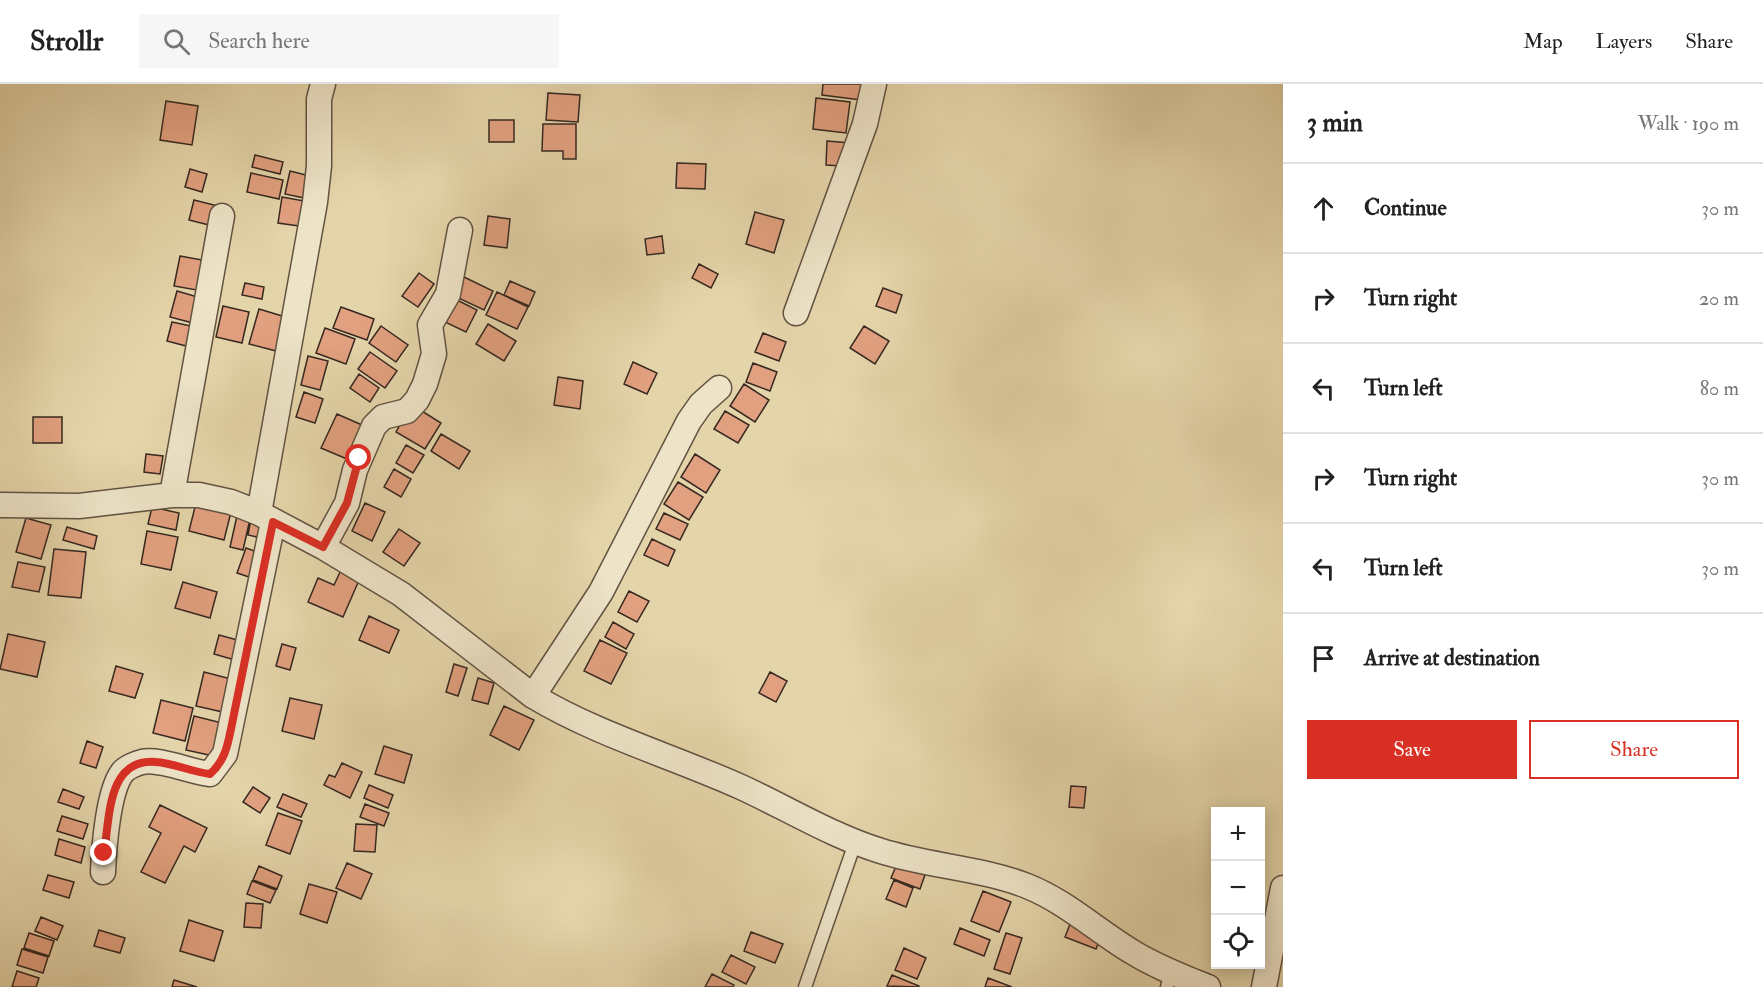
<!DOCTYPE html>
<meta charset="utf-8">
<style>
:root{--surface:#fff;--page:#f6f6f6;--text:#222;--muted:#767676;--line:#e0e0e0;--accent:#d93025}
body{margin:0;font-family:"IM FELL Double Pica",serif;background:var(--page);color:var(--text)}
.controls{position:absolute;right:18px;bottom:18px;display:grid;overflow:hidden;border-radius:0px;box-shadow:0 3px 15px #0003}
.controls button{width:54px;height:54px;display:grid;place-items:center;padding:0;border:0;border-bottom:2px solid var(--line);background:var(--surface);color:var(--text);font:30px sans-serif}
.stop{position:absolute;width:18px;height:18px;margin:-14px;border:4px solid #d93025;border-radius:50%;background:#fff}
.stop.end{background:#d93025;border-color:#fff;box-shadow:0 2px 6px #0008}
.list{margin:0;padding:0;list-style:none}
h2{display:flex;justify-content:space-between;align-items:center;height:78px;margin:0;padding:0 24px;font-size:26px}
h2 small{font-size:20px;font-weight:400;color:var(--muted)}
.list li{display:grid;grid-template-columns:39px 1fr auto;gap:18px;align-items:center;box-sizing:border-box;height:90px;padding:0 24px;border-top:2px solid var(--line)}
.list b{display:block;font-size:22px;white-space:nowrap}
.list em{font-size:20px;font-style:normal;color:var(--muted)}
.actions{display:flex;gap:12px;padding:18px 24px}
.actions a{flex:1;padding:14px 0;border:2px solid var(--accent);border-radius:0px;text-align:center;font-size:21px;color:var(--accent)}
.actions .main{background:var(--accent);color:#fff}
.icon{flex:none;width:33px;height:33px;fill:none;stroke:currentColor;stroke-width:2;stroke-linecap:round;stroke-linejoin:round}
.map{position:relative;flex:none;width:1283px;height:903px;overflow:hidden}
header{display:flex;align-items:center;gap:36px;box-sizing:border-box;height:84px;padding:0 30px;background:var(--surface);border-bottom:2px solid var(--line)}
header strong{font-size:28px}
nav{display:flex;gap:33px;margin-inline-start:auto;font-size:21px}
.search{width:420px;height:54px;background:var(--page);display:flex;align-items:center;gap:15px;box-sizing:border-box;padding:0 21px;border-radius:0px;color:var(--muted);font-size:22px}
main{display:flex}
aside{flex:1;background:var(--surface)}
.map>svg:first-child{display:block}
.building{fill:#e1a07f;stroke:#362820;stroke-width:1.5}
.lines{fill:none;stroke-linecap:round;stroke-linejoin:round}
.lane-casing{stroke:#625342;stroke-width:15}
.street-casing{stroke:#625342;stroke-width:27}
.lane{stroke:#ede3c7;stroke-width:12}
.street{stroke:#ede3c7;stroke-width:24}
.route{stroke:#d93025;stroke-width:8}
</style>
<header>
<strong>Strollr</strong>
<div class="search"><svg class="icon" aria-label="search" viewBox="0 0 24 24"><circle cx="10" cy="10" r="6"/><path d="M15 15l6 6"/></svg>Search here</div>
<nav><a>Map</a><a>Layers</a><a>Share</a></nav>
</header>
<main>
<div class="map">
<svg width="1283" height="903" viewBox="0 0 1283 903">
<rect width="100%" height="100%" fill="#e4d4a9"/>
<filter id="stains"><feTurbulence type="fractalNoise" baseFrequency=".00333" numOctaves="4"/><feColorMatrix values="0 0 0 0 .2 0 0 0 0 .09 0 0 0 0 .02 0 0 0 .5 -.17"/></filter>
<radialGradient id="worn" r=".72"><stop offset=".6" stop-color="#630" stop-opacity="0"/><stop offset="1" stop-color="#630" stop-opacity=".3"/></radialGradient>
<path class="building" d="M823,0H863L861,16L822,11Z
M548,9L580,11L578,38L546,36Z
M816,14L850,18L846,49L813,45Z
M166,17L198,22L192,61L160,56Z
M489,36H514V58H489Z
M543,40H576V75H563V67H542Z
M827,57L851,59L842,82L826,81Z
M255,71L283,78L280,90L252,83Z
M677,79L706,80L705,105L676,104Z
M190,85L207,90L202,108L185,103Z
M290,87L314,93L309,115L285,110Z
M251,89L283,96L279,115L247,108Z
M282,113L310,118L306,143L278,139Z
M194,116L218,122L213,142L189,136Z
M755,128L784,136L774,169L746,160Z
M488,132L510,135L507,164L484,161Z
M662,152L664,169L647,171L645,155Z
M180,172L208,177L202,207L174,202Z
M699,180L718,190L711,204L692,194Z
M419,189L434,200L418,223L402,212Z
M462,192L493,207L484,226L452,211Z
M510,197L535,208L529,222L504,211Z
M245,199L264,203L262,215L242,211Z
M883,204L902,211L896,229L876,222Z
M177,207L201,214L193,239L170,233Z
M497,208L528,223L517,245L486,231Z
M457,216L477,226L466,248L445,238Z
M223,222L249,228L242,259L216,253Z
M341,223L374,235L367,256L333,244Z
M259,225L289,234L280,268L249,260Z
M172,238L191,242L186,262L167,257Z
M488,240L516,257L504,277L476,260Z
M381,242L408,261L396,278L369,259Z
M864,242L889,257L875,280L850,264Z
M325,244L355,255L346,280L316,269Z
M763,249L786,258L779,277L755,268Z
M370,268L397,287L385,304L358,285Z
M308,272L328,277L320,306L301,301Z
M633,278L657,289L647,310L624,300Z
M753,279L777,288L770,307L746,298Z
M359,290L379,304L370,318L350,304Z
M558,293L583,297L580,325L554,321Z
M744,300L769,316L755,338L730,322Z
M304,308L323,315L315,339L296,333Z
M417,324L441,339L425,365L396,348L406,330Z
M725,327L749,341L738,359L714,345Z
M337,330L362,341L347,375L321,364Z
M33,333H62V359H33Z
M441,350L470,367L459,385L431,367Z
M406,361L424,371L413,389L396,379Z
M146,370L163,372L160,390L144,388Z
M695,370L720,386L706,409L681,393Z
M394,385L411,395L401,413L384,403Z
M678,398L703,413L689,436L664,420Z
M196,419L231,428L224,456L189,447Z
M365,419L385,428L372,457L352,447Z
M152,423L179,429L176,446L148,440Z
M664,429L688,440L680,456L656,445Z
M237,432L250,435L243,466L230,463Z
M26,434L51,441L41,475L16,468Z
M251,435L264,438L261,454L248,451Z
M67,443L97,452L94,465L63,456Z
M399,445L420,459L404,482L383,468Z
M147,447L178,453L171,486L141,480Z
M652,455L675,466L668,482L644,471Z
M246,464L263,470L255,495L237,489Z
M54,465L86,468L81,514L48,511Z
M18,478L45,483L39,508L12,503Z
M341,486L360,494L343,533L308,518L318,494L334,501Z
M183,498L217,508L210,534L175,524Z
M629,507L649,517L637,538L618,528Z
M369,532L399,546L389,569L359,556Z
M613,538L634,550L626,565L605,553Z
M8,550L45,558L37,593L0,585Z
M219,551L241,557L235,576L214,570Z
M600,556L627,569L611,600L584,587Z
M282,560L296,564L290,586L276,582Z
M454,580L467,584L458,612L446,608Z
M116,582L143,590L135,614L109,607Z
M204,588L235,596L227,629L196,622Z
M770,588L787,597L776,618L759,609Z
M478,594L494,599L488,620L472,616Z
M290,614L322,621L314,655L282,647Z
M161,616L193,624L185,657L153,649Z
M504,622L534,636L519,666L490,651Z
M194,632L226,640L218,673L186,666Z
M87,657L103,663L96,684L80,679Z
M384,662L412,671L404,699L375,690Z
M342,679L362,688L350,714L324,701L329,691L335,693Z
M369,701L393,711L388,724L364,714Z
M1071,702L1086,703L1084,724L1069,723Z
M253,703L270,714L260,729L243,718Z
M63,705L84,713L79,725L58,718Z
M283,710L307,720L301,733L277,723Z
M365,720L389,729L384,742L360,733Z
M160,721L207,744L195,768L184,762L165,799L141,788L161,749L149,743Z
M278,729L302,737L290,770L266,761Z
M62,732L88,740L83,755L57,747Z
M356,740L377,741L375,768L354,767Z
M59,755L85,763L81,779L55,771Z
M347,779L372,790L361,815L336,804Z
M897,780L925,791L920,805L891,794Z
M259,782L282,792L277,805L253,796Z
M48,791L74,798L69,814L43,806Z
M894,796L913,804L906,823L886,815Z
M252,797L276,806L270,819L247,810Z
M309,800L337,808L327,839L300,830Z
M983,807L1011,818L999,848L971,837Z
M246,819L263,820L261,844L244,843Z
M41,833L63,842L57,856L35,847Z
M1072,835L1103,847L1096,865L1065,853Z
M189,836L223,847L214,877L180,867Z
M960,844L990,856L984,872L954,860Z
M99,846L125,854L120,869L94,862Z
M751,848L783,860L775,879L744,867Z
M29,849L54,857L49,872L24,864Z
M1006,849L1022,854L1010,890L994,885Z
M904,864L926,874L917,895L895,886Z
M22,865L48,873L43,889L17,881Z
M731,871L755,883L746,900L722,888Z
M17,887L39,894L36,903H12Z
M712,890L734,901L733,903H705Z
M892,891L919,902L918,903L887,902Z
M988,894L1012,903H985Z
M174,896L197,903H172Z"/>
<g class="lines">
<defs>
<path id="lane" d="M805,903L855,759
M1167,903L1171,888"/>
<path id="street" d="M796,229L865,40L874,0
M172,411L222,132
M0,421L79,422L172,411H199L231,418L259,429L323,463L401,510L533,612C598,651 672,672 741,703C787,724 832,752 881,767C928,782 981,784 1027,802C1067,818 1097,847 1134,869C1157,883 1183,893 1208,903
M259,429L315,118L319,82V15L323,0
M323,463L347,419L355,386L374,342L383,333L407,327L417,316L425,300L434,270L430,241L448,210L460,146
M533,612L601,508L689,337L701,320L719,304
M103,788C104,764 108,708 122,689C125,684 137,679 142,678C159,674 191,688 210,690L225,670L273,438
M1264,903L1283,804"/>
</defs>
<use href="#lane" class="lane-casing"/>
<use href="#street" class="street-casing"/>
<use href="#lane" class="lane"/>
<use href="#street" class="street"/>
</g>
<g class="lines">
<path class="route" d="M104,769C110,733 107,674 156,678C173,679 192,688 210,690C226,676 228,659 232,640L273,438L323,463L347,419L359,374"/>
</g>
<rect width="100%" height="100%" filter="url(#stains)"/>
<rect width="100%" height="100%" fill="url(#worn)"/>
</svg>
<div class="controls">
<button>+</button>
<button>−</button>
<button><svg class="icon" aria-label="locate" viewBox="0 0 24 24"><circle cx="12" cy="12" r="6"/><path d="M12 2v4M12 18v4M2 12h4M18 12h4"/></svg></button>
</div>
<div class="stop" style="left:359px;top:374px"></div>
<div class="stop end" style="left:104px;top:769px"></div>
</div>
<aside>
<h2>3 min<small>Walk · 190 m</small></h2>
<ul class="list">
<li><svg class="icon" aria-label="ahead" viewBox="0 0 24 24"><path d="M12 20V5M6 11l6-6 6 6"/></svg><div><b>Continue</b></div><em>30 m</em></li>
<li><svg class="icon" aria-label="right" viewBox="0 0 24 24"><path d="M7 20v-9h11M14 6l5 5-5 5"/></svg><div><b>Turn right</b></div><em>20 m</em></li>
<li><svg class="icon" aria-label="left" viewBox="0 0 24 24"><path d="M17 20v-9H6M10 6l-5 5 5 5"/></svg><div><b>Turn left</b></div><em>80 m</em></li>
<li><svg class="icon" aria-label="right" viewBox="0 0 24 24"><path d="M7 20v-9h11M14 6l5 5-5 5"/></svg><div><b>Turn right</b></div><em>30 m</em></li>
<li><svg class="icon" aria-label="left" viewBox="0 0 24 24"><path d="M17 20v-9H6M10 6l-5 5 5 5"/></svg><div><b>Turn left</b></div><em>30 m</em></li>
<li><svg class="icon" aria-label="arrive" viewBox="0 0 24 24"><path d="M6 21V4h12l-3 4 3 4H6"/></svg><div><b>Arrive at destination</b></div></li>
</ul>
<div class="actions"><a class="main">Save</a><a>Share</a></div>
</aside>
</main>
